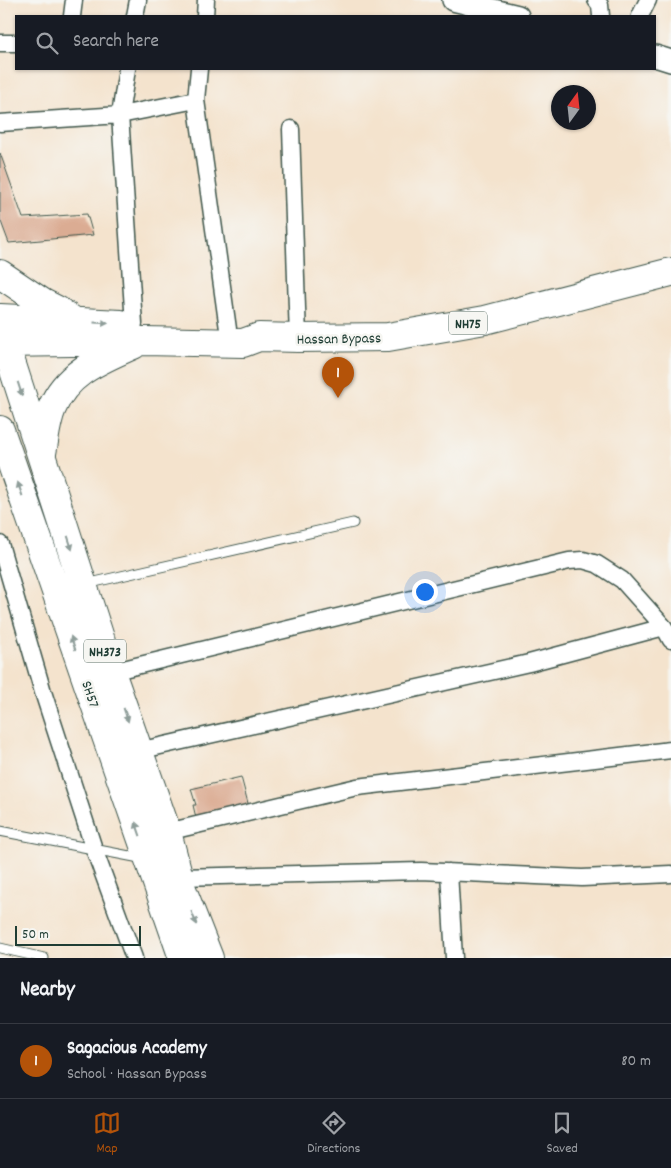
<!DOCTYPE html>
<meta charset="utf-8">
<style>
:root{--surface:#171b24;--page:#20242c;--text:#f1f3f6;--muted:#9ea1a6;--line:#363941;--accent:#b45309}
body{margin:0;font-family:Dekko,sans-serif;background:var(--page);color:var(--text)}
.compass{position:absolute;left:551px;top:85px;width:45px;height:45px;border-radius:50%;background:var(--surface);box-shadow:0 1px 4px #0004;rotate:15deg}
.scale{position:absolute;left:15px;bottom:12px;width:126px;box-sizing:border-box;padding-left:5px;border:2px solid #1f3d34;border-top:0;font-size:14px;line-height:18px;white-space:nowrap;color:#1f3d34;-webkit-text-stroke:4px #f6f6f2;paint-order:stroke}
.you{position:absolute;left:424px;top:591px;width:18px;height:18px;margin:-12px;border:4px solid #fff;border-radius:50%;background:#1a73e8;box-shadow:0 0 0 8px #1a73e833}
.badge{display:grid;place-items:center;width:32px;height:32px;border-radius:50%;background:var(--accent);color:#fff;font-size:16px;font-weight:700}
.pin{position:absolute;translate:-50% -41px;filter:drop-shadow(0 1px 2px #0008)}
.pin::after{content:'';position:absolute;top:26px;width:18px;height:15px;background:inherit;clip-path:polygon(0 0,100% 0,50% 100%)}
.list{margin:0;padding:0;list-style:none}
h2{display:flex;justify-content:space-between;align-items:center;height:65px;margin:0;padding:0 20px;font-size:21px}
h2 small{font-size:16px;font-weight:400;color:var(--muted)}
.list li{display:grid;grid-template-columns:32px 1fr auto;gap:15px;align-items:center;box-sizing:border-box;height:75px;padding:0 20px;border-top:1px solid var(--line)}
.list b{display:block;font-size:19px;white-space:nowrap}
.list p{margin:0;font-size:16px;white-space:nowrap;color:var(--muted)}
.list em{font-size:16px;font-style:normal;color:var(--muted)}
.icon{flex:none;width:28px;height:28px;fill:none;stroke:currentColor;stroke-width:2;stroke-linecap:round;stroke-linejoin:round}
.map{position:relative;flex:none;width:671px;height:958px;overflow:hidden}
.search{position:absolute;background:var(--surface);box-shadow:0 1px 4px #0004;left:15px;right:15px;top:15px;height:55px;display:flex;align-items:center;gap:12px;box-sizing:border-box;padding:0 18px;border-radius:0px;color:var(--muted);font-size:19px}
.sheet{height:140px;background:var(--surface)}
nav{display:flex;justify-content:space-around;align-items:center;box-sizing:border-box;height:70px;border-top:1px solid var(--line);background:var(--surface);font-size:14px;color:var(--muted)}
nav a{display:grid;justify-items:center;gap:2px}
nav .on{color:var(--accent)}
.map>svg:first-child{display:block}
.building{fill:#dbac93}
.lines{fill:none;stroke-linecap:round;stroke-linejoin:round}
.service-casing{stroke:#3f564b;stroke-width:11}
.minor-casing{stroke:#3f564b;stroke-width:19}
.tertiary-casing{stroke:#3f564b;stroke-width:24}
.trunk-casing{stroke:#3f564b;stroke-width:30}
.service{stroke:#fff;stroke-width:9}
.minor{stroke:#fff;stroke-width:16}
.tertiary{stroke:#fff;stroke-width:21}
.trunk{stroke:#fff;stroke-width:28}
.oneway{fill:#8f9e9a}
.labels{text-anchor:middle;stroke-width:5;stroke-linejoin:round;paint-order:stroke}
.shield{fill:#f6f6f2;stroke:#60746d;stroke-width:1}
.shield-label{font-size:14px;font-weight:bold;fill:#1f3d34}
.street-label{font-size:15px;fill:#1f3d34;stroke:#f6f6f2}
</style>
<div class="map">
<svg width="671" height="958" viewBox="0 0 671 958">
<rect width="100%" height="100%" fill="#f6f6f2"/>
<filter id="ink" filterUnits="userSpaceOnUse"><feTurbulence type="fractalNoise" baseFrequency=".02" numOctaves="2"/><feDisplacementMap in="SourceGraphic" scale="10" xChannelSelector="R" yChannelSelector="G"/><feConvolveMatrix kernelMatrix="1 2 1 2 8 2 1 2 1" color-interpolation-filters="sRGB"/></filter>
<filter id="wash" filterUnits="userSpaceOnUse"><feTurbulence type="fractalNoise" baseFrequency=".0096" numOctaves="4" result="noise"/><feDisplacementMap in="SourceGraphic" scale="20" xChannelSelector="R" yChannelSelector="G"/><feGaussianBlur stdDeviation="1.12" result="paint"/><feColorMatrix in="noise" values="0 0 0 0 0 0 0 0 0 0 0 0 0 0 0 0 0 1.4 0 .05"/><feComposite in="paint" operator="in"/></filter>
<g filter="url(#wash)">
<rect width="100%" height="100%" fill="#f4e3cd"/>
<g id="blocks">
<path class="building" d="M0,153L23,218L87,214L93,235L9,243L0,219Z
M241,777L249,807L196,818L193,805H196L191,789Z"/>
</g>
</g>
<g filter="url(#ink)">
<use href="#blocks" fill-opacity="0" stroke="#3f564b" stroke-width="1"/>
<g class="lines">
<defs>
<path id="service" d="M86,584L353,523
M0,831L145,859
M0,948L44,958"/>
<path id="minor" d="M596,0L600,5L601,16
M72,16L74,0
M135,16L138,0
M205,16L206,0
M640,16L648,0
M0,43H16
M127,69L120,115L134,324
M199,69L196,100L228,329
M0,123L120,115L196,100
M291,129L298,338
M0,544L43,692L94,849L134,958
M111,672L569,561L583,560L597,564L622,580L664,627L671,640
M138,751L529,663L664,627
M167,832L357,787L374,785L671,750
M449,872L454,958
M179,877L421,871L582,878L671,874"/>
<path id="tertiary" d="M453,0L518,16
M655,56L671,61"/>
<path id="trunk" d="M0,274L43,303L57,310L72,320
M0,318L121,324
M0,331L5,343L111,672L167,832L182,889L209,958
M0,343L144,341L243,343L259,337L298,338L388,337L485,320L671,272
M0,430L183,958
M42,453C45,438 46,422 52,408C67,372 100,360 133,345"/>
</defs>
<use href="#service" class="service-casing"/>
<use href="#minor" class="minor-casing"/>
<use href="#tertiary" class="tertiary-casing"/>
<use href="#trunk" class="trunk-casing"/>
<use href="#service" class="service"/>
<use href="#minor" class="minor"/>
<use href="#tertiary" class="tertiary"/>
<use href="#trunk" class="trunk"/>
</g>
<defs><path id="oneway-solid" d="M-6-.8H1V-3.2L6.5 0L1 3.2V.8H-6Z" transform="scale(1.25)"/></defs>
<g class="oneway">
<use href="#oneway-solid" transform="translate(101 323) rotate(3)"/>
<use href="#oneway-solid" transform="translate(20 389) rotate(72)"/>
<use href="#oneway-solid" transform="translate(20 489) rotate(-109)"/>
<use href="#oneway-solid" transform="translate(70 543) rotate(72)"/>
<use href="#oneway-solid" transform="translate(73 643) rotate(-109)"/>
<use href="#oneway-solid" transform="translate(126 715) rotate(71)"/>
<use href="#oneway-solid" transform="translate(138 829) rotate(-109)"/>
<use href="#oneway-solid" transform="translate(194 918) rotate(69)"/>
</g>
</g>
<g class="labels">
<g class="shield">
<rect x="449" y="311.5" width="38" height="23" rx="4"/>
<rect x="84" y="639.5" width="42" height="23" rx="4"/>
</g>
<g class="shield-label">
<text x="468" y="328">NH75</text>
<text x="105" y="656">NH373</text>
</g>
<g class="street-label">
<text transform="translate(339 338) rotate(-1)" y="5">Hassan Bypass</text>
<text transform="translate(91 694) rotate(71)" y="5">SH57</text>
</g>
</g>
</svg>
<svg class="compass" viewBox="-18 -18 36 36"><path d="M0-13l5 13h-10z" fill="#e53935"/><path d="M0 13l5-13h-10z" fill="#9ea1a6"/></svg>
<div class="scale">50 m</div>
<div class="you"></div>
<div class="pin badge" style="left:338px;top:398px">1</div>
<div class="search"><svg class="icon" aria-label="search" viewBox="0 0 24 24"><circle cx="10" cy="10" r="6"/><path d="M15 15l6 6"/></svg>Search here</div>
</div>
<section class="sheet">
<h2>Nearby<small></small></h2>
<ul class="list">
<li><span class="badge">1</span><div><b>Sagacious Academy</b><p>School · Hassan Bypass</p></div><em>80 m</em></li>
</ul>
</section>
<nav>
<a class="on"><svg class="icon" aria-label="map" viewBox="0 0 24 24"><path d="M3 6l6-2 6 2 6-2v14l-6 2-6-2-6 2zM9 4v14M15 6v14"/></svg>Map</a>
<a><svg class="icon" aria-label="directions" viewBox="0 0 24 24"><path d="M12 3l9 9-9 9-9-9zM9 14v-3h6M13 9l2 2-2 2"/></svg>Directions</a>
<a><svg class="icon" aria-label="saved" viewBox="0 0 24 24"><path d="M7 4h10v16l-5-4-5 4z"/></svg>Saved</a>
</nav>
